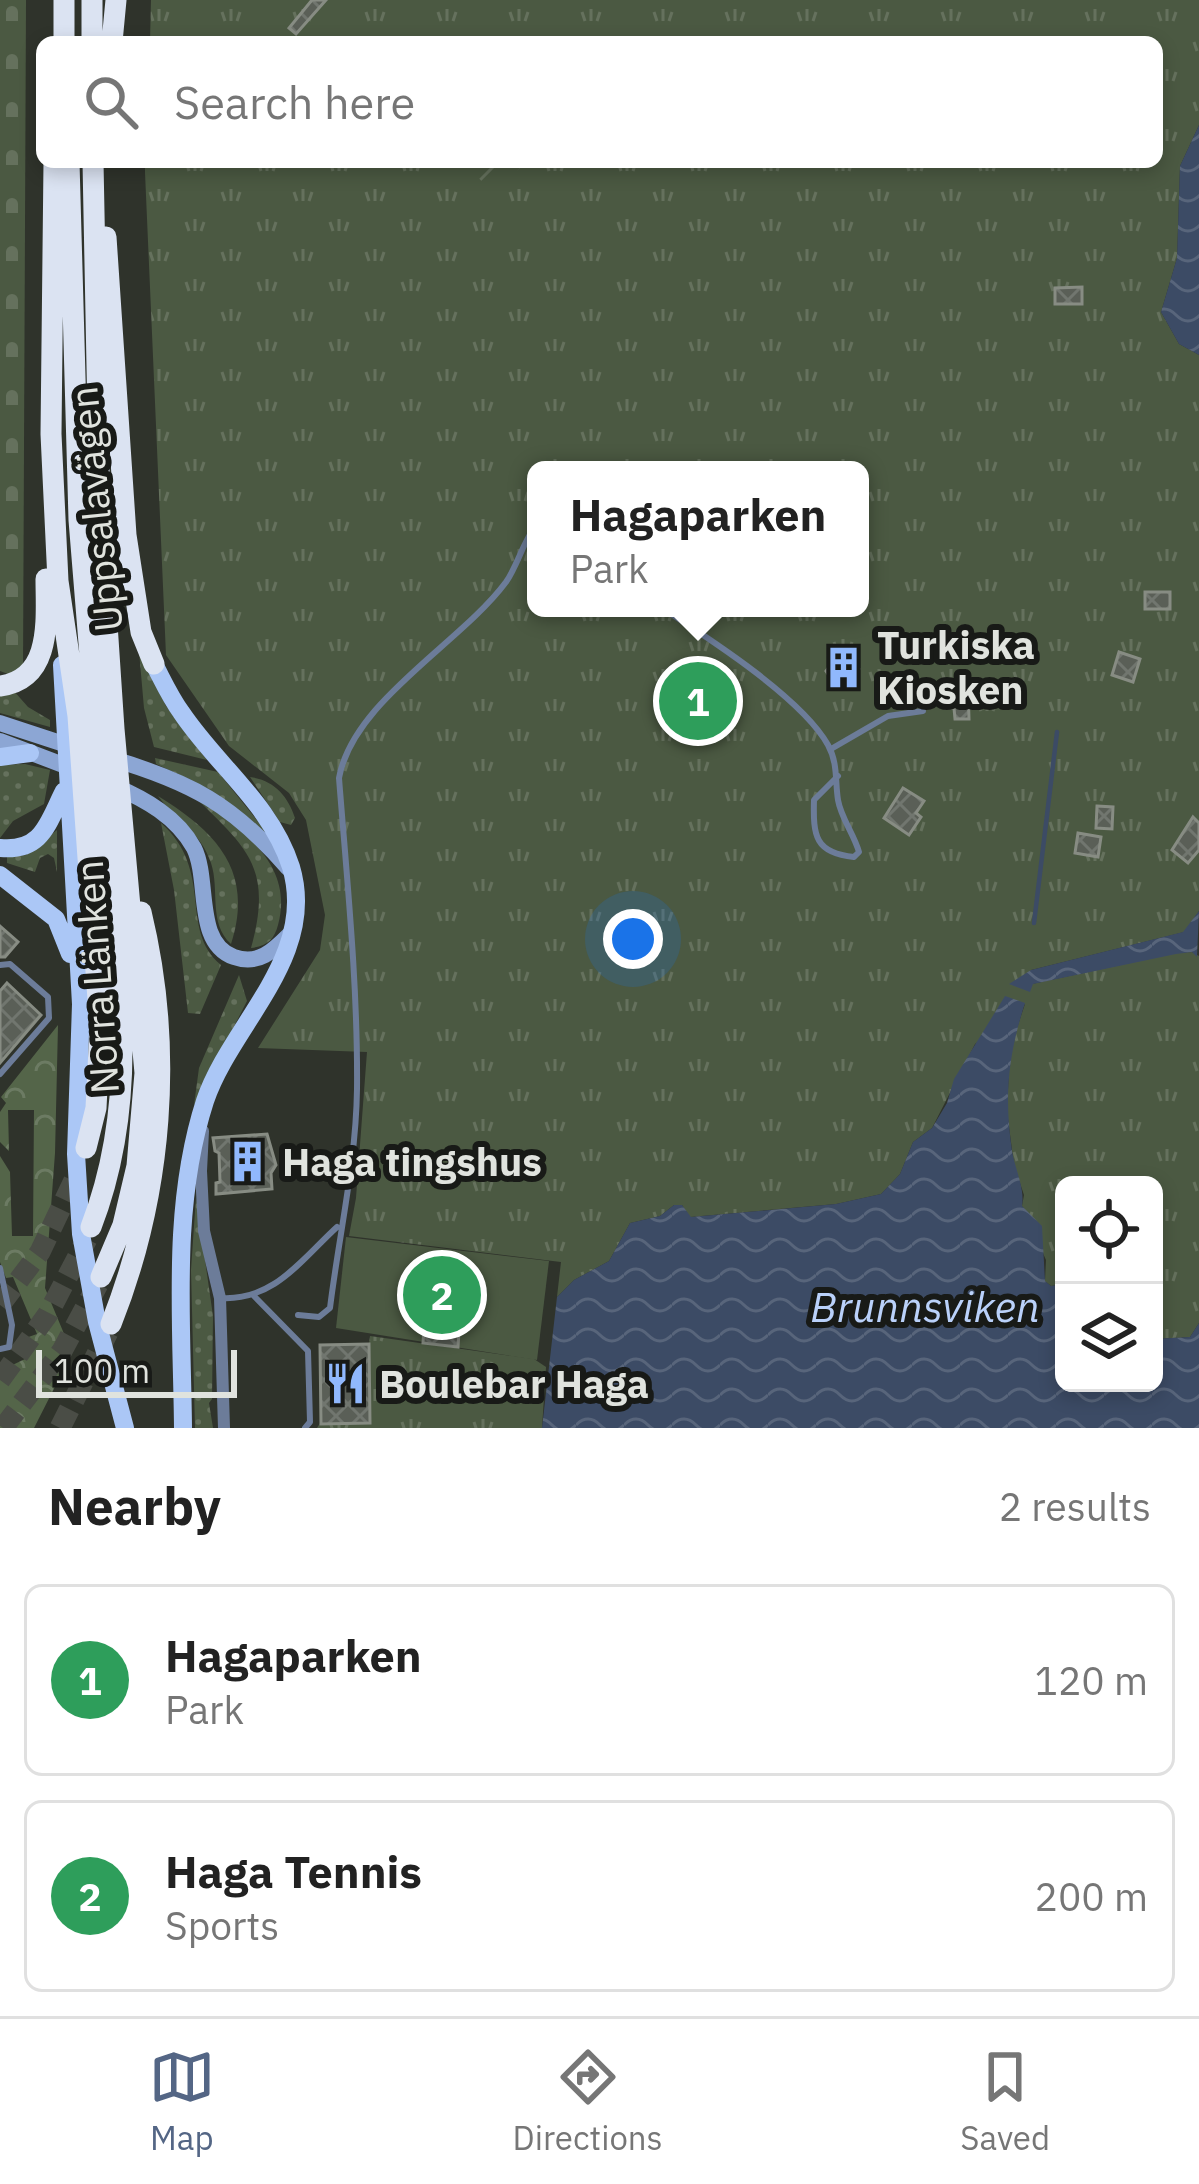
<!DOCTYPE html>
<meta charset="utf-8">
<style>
:root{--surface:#fff;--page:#f6f6f6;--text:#222;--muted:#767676;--line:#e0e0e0;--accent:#546685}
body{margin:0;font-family:"IBM Plex Sans",sans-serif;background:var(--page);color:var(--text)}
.controls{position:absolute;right:36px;bottom:36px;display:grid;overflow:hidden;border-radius:18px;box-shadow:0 6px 18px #0003}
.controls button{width:108px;height:108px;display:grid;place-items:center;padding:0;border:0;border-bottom:3px solid var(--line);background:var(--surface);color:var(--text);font:60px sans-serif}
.scale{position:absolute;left:36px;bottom:30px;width:201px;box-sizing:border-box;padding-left:12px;border:6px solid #e0e3de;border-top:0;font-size:33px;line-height:42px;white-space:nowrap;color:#e0e3de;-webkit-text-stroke:9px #181a17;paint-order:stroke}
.you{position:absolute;left:633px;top:939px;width:42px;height:42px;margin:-30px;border:9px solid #fff;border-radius:50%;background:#1a73e8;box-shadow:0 0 0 18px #1a73e833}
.badge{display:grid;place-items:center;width:78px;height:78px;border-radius:50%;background:var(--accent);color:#fff;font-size:39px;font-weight:700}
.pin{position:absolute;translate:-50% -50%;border:6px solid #fff;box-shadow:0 3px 12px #0006}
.popup{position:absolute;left:527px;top:461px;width:342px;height:156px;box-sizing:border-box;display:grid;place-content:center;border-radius:18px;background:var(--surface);filter:drop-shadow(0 3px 9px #0005);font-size:39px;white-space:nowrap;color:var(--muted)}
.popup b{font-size:45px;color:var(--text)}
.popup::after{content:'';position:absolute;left:50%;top:100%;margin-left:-24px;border:24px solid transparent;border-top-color:var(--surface)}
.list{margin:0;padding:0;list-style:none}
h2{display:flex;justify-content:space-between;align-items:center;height:156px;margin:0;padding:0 48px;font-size:51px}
h2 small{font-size:39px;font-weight:400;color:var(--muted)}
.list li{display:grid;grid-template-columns:78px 1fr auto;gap:36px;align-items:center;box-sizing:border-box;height:192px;margin:0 24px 24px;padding:0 24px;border:3px solid var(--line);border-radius:18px}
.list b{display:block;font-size:45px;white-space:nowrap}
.list p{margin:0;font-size:39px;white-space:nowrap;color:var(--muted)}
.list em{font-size:39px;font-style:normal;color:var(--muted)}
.icon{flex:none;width:66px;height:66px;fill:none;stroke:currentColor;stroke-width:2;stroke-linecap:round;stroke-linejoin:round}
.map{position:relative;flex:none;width:1199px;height:1428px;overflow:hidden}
.search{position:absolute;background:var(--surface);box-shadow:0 6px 18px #0003;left:36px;right:36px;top:36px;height:132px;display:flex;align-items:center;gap:30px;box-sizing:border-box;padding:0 42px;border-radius:18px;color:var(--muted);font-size:45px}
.sheet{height:588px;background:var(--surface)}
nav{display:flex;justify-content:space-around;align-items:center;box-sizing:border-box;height:168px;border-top:3px solid var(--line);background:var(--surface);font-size:33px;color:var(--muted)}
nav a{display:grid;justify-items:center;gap:6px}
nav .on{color:var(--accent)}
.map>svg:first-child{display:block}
.grass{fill:url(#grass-dots)}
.forest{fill:url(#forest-crowns)}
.cemetery{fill:url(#cemetery-stones)}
.park{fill:url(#park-tufts);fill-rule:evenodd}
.garden{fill:url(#garden-furrows)}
.pitch{fill:#4b5942}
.water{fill:url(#water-waves)}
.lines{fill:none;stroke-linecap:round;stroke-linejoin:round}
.stream{stroke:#3c4b65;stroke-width:4.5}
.building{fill:url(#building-cross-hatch);stroke:#878c83;stroke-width:3}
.highway-tunnel{stroke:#4a4d46;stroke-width:21;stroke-dasharray:21 10;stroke-linecap:butt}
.lane{stroke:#6c7c99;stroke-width:6}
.street{stroke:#6c7c99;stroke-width:12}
.secondary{stroke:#8ca6d4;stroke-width:16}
.primary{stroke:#abc7f6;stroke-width:18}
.highway{stroke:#dbe3f2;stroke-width:21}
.labels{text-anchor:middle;stroke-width:12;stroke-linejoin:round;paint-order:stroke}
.street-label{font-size:39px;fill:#e0e3de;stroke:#181a17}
.poi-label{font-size:39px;font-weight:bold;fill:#e0e3de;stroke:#181a17;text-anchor:start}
.water-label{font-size:42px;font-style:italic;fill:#bad1fa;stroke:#181a17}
</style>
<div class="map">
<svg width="1199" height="1428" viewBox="0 0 1199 1428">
<defs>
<pattern id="grass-dots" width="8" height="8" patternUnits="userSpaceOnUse" patternTransform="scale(3)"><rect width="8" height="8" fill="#4b5942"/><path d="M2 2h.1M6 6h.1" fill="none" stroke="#65715d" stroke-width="1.8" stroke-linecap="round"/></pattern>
<pattern id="forest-crowns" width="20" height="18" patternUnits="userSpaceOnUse" patternTransform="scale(3)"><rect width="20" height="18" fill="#546549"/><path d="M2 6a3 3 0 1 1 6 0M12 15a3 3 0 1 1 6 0" fill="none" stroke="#6c7b63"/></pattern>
<pattern id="cemetery-stones" width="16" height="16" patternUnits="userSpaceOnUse" patternTransform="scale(3)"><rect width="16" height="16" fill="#4b5942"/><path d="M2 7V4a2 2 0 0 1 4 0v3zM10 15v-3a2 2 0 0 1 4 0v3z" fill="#65715d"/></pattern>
<pattern id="park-tufts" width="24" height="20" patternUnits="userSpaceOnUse" patternTransform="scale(3)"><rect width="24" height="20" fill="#4b5942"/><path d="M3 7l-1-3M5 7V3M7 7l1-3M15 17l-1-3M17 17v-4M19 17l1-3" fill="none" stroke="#65715d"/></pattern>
<pattern id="garden-furrows" width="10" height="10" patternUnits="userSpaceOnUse" patternTransform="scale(3)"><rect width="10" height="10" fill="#4b5942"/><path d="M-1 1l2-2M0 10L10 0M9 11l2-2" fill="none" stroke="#65715d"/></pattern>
<pattern id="water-waves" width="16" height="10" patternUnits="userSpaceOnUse" patternTransform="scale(3)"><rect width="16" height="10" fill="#3c4b65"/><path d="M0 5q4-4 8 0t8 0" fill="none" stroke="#58657b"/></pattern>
<pattern id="building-cross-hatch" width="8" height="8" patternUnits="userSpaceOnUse" patternTransform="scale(3)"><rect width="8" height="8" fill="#5a5f57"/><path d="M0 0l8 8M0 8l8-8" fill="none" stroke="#71766f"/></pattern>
</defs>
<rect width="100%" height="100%" fill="#2f332b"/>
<path class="grass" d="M139,651L166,706L207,760L154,747L144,708Z
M13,690L28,707L50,720V727L0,713V692Z
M155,758L218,772L268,834L191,780L156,764Z
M25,764L50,770L44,804L13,821L0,838V765Z
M250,777C274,780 288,796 295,818L291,825L280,822Z
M188,790C232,824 296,859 278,925C274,940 267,946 251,948C275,862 242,845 188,790Z
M158,796C218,833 254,872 231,944C208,923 220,890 211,863C201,832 175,819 158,796Z
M161,823C215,871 178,929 221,965L200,1014L188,1013L174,890Z
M57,830V872L54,858L48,854L40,858L35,872L7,863V857L26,855Z
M239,975L247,1001L194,1105L199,1068Z
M196,1197L213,1316L212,1399L209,1403L213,1428H195L191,1270Z"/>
<path class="forest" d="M58,1025L55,1153L45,1288L72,1353L34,1428H0V1371L25,1359L17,1341L37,1334L13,1277L6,1278L0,1262V1156L10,1172L12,1236H33L34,1110H8L9,1151L0,1142V1112L6,1103L1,1097Z"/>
<path class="cemetery" d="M0,0H26L23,668L8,674L0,671Z"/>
<path class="park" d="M151,0H1199V125L1180,166L1177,258L1161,312L1179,344L1199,355V911L1184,932L1031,970L1032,984L1176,953L1192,952L1199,956V1323L1190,1337L1154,1339V1185H1064V1284L1051,1286L1045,1281L1046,1260L1022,1206L1024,1195L1014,1165L1007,1111L1010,1049L1025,1004L975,1044L932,1128L913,1142L900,1174L881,1194L836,1204L690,1217L682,1205H674L660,1216L630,1223L609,1261L574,1280L557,1297L561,1262L349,1236L356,1198L367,1052L258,1048L320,950L325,915L306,820L289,793L229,746L166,655L145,172V162H1157V42H150ZM536,470H860V608H536Z
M370,1336L534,1359L546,1367L542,1428H317L369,1344Z"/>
<path class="garden" d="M465,162H528L490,191Z"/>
<path class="pitch" d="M346,1237L549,1261L537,1360L336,1328Z"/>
<path class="water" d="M1199,125V355L1179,344L1161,312L1177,258L1180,166Z
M1199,911L1197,957L1192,952L1176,954L1033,984L1030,992L1009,984L1031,970L1183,932Z
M1005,996L1025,1003C1008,1056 1004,1096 1012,1151C1015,1169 1025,1188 1022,1206L1042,1226L1045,1281L1051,1286L1064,1284V1383H1154V1339L1190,1337L1199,1323V1428H542L557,1297L574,1280L609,1261L630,1223L660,1216L674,1205H682L691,1217L836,1204L881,1194L900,1174L913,1142L932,1128L947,1103L954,1079Z"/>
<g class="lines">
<path class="stream" d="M1034,923L1057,732"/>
</g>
<path class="building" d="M312,0H326L296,34L289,28Z
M1082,287V304H1055V288Z
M1145,592H1170V609H1145Z
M848,652V659L859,669L852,681L838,678L833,682L826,671L835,659L834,654Z
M1119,652L1140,659L1133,682L1112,675Z
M952,686H968L969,719H955L954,708H946L945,698L953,697Z
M903,788L924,801L916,813L921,817L909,835L884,818Z
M1097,806L1113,807L1112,829L1096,828Z
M1193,817L1199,823V850L1188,863L1172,850Z
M1078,833L1101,837L1098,857L1075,853Z
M0,926L18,942L5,957H0Z
M7,983L41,1015L0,1063V991Z
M267,1134L276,1165L271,1173L272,1189L216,1194V1183L220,1182L219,1153L215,1151L213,1138Z
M424,1328L459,1332L458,1347L423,1343Z
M369,1344L370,1423L321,1424L320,1345Z"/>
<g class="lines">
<path class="highway-tunnel" d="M0,1305L40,1252L78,1172
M0,1380L48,1314L87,1239
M3,1428L62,1351L98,1284
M60,1428L108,1332"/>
<path class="lane" d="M662,608C708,638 802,698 828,745C838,763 835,781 838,800C841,818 854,834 859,852L854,857C815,853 813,836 814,800L838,776
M831,749L888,716L923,711
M0,965L10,964L48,997L49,1018L0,1074
M0,1268L12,1325L9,1347L0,1349
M254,1296L308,1351L310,1422L305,1428
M221,1298C274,1301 301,1260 337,1227
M298,1315L319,1317L330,1308C339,1235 356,1163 357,1089C358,986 347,880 339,778C353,701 460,644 506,582C518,565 524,539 536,526"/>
<path class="street" d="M203,1131L201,1171L204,1231L220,1298L224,1428"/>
<path class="secondary" d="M0,723L79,749
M0,741L79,771
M110,758C191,782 232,804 288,868
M114,786C145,799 177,817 194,848C210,880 194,943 234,957C259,966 274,950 291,933"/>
<path class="primary" d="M154,664C163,681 170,697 181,712C217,766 271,804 291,867C318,957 231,1024 205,1101C171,1206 182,1320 183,1428
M62,665L81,1004L76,1154L81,1234L97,1322L125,1428
M0,757L30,753
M0,848C43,852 48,822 64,791
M0,875L56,919L70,954"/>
<path class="highway" d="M64,0V42
M92,0V42
M112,42L116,0
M54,162L51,434L58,581L78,716L100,1028L96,1108L86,1148
M69,162L79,520L122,1049C122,1110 113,1170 91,1227
M93,162L100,519L114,729L145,1073L137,1166L123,1225L101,1277
M106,237L126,535L141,632L154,664
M0,686C53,679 46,619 46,579
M111,1324C163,1193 174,1048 141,912"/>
</g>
<defs>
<symbol id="building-bare" viewBox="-9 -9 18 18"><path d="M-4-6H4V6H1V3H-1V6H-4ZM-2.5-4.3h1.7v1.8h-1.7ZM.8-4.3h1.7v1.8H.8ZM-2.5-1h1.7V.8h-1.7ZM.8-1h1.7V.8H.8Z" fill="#90b8fd" stroke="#181a17" stroke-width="2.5" paint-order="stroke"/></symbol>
<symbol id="restaurant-bare" viewBox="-9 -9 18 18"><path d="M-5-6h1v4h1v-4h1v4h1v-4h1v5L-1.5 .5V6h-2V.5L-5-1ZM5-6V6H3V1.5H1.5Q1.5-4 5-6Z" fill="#90b8fd" stroke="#181a17" stroke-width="2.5" paint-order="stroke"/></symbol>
</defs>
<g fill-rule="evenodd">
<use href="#building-bare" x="814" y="638" width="59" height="59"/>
<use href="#building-bare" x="218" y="1132" width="59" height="59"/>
<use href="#restaurant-bare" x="316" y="1354" width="59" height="59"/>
</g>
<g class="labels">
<g class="street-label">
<text transform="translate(96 509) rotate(-96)" y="14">Uppsalavägen</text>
<text transform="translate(97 977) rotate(-94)" y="14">Norra Länken</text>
</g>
<g class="poi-label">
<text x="877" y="659">Turkiska<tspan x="877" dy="45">Kiosken</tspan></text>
<text x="282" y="1176">Haga tingshus</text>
<text x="379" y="1398">Boulebar Haga</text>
</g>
<g class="water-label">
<text x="925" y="1322">Brunnsviken</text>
</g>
</g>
</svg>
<div class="controls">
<button><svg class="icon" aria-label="locate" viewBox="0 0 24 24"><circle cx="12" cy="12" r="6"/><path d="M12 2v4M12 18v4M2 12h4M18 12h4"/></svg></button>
<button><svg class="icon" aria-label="layers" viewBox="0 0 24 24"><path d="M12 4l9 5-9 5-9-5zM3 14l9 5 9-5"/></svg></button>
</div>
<div class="scale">100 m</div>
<div class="you"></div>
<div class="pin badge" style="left:698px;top:701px;background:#2e9e5b">1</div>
<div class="popup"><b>Hagaparken</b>Park</div>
<div class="pin badge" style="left:442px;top:1295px;background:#2e9e5b">2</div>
<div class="search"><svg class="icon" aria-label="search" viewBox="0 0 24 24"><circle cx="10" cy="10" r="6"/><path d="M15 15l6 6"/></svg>Search here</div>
</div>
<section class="sheet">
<h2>Nearby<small>2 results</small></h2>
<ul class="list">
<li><span class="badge" style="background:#2e9e5b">1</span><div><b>Hagaparken</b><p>Park</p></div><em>120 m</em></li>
<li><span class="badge" style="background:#2e9e5b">2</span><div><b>Haga Tennis</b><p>Sports</p></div><em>200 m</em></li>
</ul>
</section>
<nav>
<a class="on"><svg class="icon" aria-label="map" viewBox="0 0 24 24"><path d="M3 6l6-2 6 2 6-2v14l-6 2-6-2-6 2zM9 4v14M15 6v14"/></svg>Map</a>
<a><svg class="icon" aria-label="directions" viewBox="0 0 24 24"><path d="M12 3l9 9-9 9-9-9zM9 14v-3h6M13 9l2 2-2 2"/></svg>Directions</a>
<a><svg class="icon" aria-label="saved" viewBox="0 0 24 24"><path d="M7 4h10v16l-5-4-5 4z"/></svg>Saved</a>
</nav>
